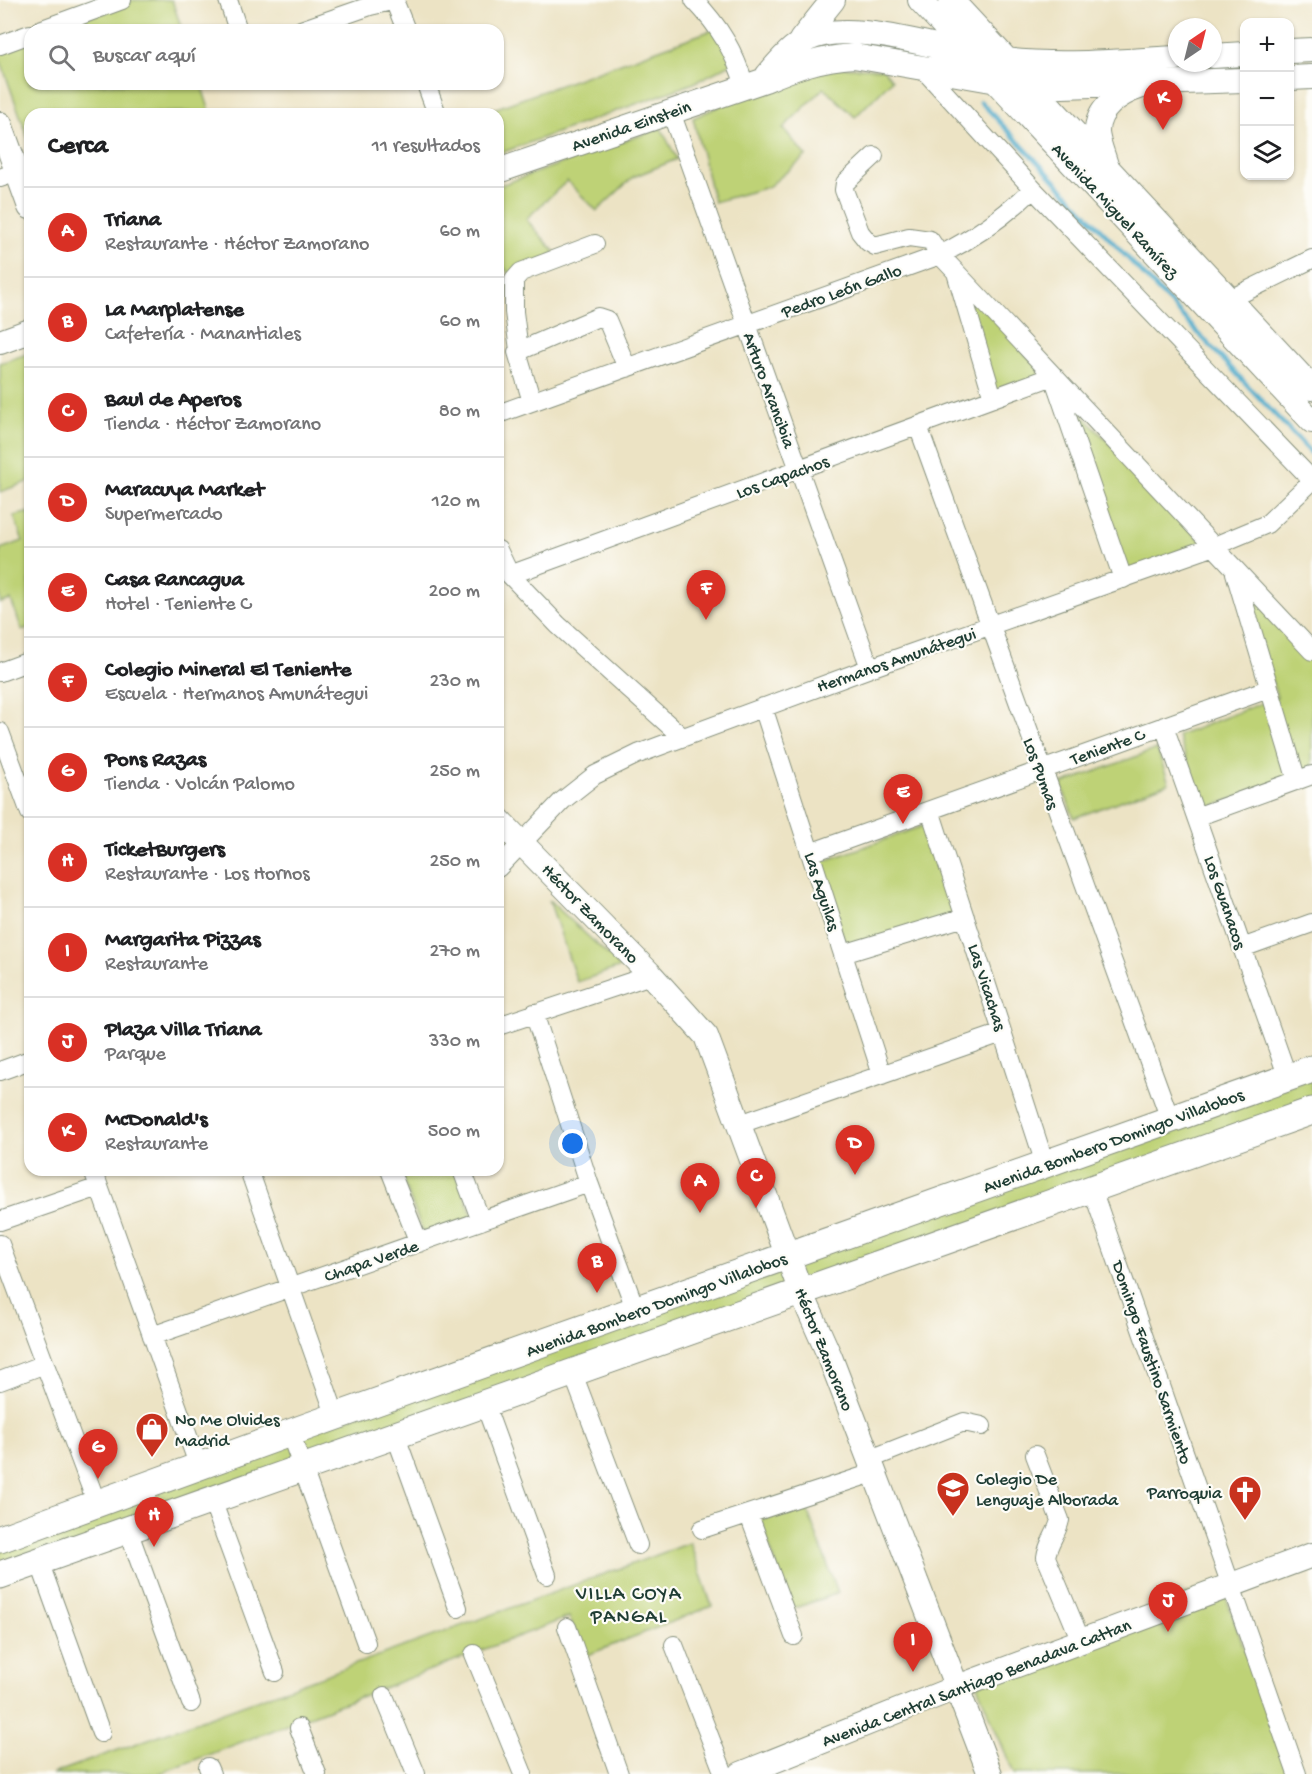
<!DOCTYPE html>
<html lang="es">
<meta charset="utf-8">
<style>
:root{--surface:#fff;--page:#f6f6f6;--text:#202124;--muted:#757577;--line:#e0e0e0;--accent:#d93025}
body{margin:0;font-family:"Gochi Hand",sans-serif;background:var(--page);color:var(--text)}
.controls{position:absolute;right:18px;top:18px;display:grid;overflow:hidden;border-radius:12px;box-shadow:0 2px 4px #0004}
.controls button{width:54px;height:54px;display:grid;place-items:center;padding:0;border:0;border-bottom:2px solid var(--line);background:var(--surface);color:var(--text);font:30px sans-serif}
.compass{position:absolute;left:1168px;top:18px;width:54px;height:54px;border-radius:50%;background:var(--surface);box-shadow:0 2px 4px #0004;rotate:35deg}
.you{position:absolute;left:573px;top:1144px;width:21px;height:21px;margin:-15px;border:4px solid #fff;border-radius:50%;background:#1a73e8;box-shadow:0 0 0 9px #1a73e833}
.badge{display:grid;place-items:center;width:39px;height:39px;border-radius:50%;background:var(--accent);color:#fff;font-size:20px;font-weight:700}
.pin{position:absolute;translate:-50% -50px;filter:drop-shadow(0 2px 3px #0008)}
.pin::after{content:'';position:absolute;top:32px;width:21px;height:18px;background:inherit;clip-path:polygon(0 0,100% 0,50% 100%)}
.list{margin:0;padding:0;list-style:none}
h2{display:flex;justify-content:space-between;align-items:center;height:78px;margin:0;padding:0 24px;font-size:26px}
h2 small{font-size:20px;font-weight:400;color:var(--muted)}
.list li{display:grid;grid-template-columns:39px 1fr auto;gap:18px;align-items:center;box-sizing:border-box;height:90px;padding:0 24px;border-top:2px solid var(--line)}
.list b{display:block;font-size:22px;white-space:nowrap}
.list p{margin:0;font-size:20px;white-space:nowrap;color:var(--muted)}
.list em{font-size:20px;font-style:normal;color:var(--muted)}
.icon{flex:none;width:33px;height:33px;fill:none;stroke:currentColor;stroke-width:2;stroke-linecap:round;stroke-linejoin:round}
.map{position:relative;flex:none;width:1312px;height:1774px;overflow:hidden}
.search{position:absolute;background:var(--surface);box-shadow:0 2px 4px #0004;left:24px;top:24px;width:480px;height:66px;display:flex;align-items:center;gap:15px;box-sizing:border-box;padding:0 21px;border-radius:18px;color:var(--muted);font-size:22px}
.panel{position:absolute;background:var(--surface);box-shadow:0 2px 4px #0004;left:24px;top:108px;width:480px;height:1068px;border-radius:18px}
.map>svg:first-child{display:block}
.green{fill:#bed276;stroke:#6e8855;stroke-width:1.5}
.lines{fill:none;stroke-linecap:round;stroke-linejoin:round}
.stream{stroke:#4aa9c9;stroke-width:4.5}
.street-casing{stroke:#86907c;stroke-width:20}
.secondary-casing{stroke:#86907c;stroke-width:26}
.primary-casing{stroke:#86907c;stroke-width:29}
.street{stroke:#fff;stroke-width:18}
.secondary{stroke:#fff;stroke-width:24}
.primary{stroke:#fff;stroke-width:27}
.labels{text-anchor:middle;stroke-width:4.5;stroke-linejoin:round;paint-order:stroke}
.street-label{font-size:18px;fill:#1f3d34;stroke:#fdfcf7}
.poi-label{font-size:18px;fill:#1f3d34;stroke:#fdfcf7;text-anchor:start}
.neighbourhood-label{font-size:20px;letter-spacing:1.5px;fill:#1f3d34;stroke:#fdfcf7}
</style>
<div class="map">
<svg width="1312" height="1774" viewBox="0 0 1312 1774">
<rect width="100%" height="100%" fill="#fdfcf7"/>
<filter id="ink" filterUnits="userSpaceOnUse"><feTurbulence type="fractalNoise" baseFrequency=".0167" numOctaves="2"/><feDisplacementMap in="SourceGraphic" scale="12" xChannelSelector="R" yChannelSelector="G"/><feConvolveMatrix kernelMatrix="1 2 1 2 8 2 1 2 1" color-interpolation-filters="sRGB"/></filter>
<filter id="wash" filterUnits="userSpaceOnUse"><feTurbulence type="fractalNoise" baseFrequency=".008" numOctaves="4" result="noise"/><feDisplacementMap in="SourceGraphic" scale="24" xChannelSelector="R" yChannelSelector="G"/><feGaussianBlur stdDeviation="1.35" result="paint"/><feColorMatrix in="noise" values="0 0 0 0 0 0 0 0 0 0 0 0 0 0 0 0 0 1.4 0 .05"/><feComposite in="paint" operator="in"/></filter>
<g filter="url(#wash)">
<rect width="100%" height="100%" fill="#ece3c4"/>
<path class="green" d="M133,0H172L182,30H51Z
M715,29L735,62L694,83L498,154V114H480Z
M30,38V84H201L210,112L30,114V144L0,59V49Z
M834,67L883,69L892,80L855,117L824,88L783,128L806,156L768,187L714,202L693,118L767,85Z
M661,128L677,159L633,177L597,211L567,181L526,219L555,252L517,281L498,262V186Z
M952,274L1045,375L994,392Z
M30,353V481L0,492V363Z
M1064,395L1202,542L1125,572Z
M30,512V627L22,630L11,600L0,603V549L23,541L14,516Z
M1241,582L1312,657V769L1205,809L1178,736L1277,697Z
M1157,749L1169,783L1074,818L1061,784Z
M931,823L961,914L847,950L819,863Z
M549,900L621,967L577,982Z
M1312,1078V1102L0,1571V1541Z
M399,1170H455L473,1218L424,1235Z
M805,1504L838,1593L792,1609L760,1520Z
M690,1543L712,1606L585,1656L569,1617L158,1774H52Z
M1220,1580L1288,1774H1014L977,1685Z"/>
<g class="lines">
<path class="stream" d="M981,102L1312,454"/>
</g>
</g>
<g filter="url(#ink)">
<g class="lines">
<defs>
<path id="street" d="M228,0L238,30
M394,0L406,30
M694,0C720,27 734,51 745,86
M40,30L122,0
M301,30L370,6L396,0
M0,45L30,34
M922,68L1033,189L1312,480
M426,84L437,114
M671,112L870,668
M874,156L845,183L844,190L860,232L868,242L875,246L909,237L930,240L940,255L1312,651
M0,178L17,172
M957,276L993,398
M1230,299L1312,259
M519,350L514,312V280L521,272L595,244
M532,402L517,352L598,317L607,320L627,368
M498,414L940,255C976,237 1004,217 1033,189
M918,426L1170,1119
M498,550L510,575L558,625L681,736
M1235,573L1297,781
M510,575L1053,376L1123,579
M0,672L30,661
M763,707L882,1075
M1164,726L1288,1078
M0,732L30,813
M930,810L1045,1164
M1196,817L1312,775
M810,853L1268,689
M498,868L562,801L595,775L638,754L870,668L1212,547L1267,524L1312,481
M1242,948L1312,923
M843,954L965,917
M534,1013L589,1183L636,1311
M498,1026L651,975
M0,1071L30,1060
M740,1124L1002,1033
M93,1170L199,1467
M249,1170L336,1417
M390,1170L419,1243
M462,1170L481,1221
M1092,1189L1297,1774
M0,1221L99,1187
M0,1244L97,1504
M152,1336L589,1183
M572,1371L638,1545
M0,1381L45,1364
M484,1402L547,1575
M290,1433L366,1643
M395,1434L458,1608
M1035,1455L1060,1520C1057,1534 1048,1542 1046,1557L1081,1641
M868,1460L964,1422L982,1426
M212,1500L275,1672
M749,1515L794,1636
M702,1529L873,1473
M128,1530L191,1703
M39,1561L101,1733
M567,1627L619,1774
M674,1645L724,1774
M474,1654L523,1774
M384,1696L416,1774
M299,1728L317,1774
M208,1767L211,1774"/>
<path id="secondary" d="M920,0L1312,421
M951,0L1312,388
M801,40L833,0
M1290,51L1312,50
M1213,56L1244,54
M767,76C784,56 797,39 824,34C871,24 952,53 1004,60C1061,67 1119,61 1177,58
M1290,78L1312,77
M0,124L30,207
M1106,165C1103,155 1098,143 1097,133C1096,109 1120,93 1139,87
M498,171L765,80C795,67 821,58 854,56L1032,87L1244,80
M0,342L30,331
M498,819L651,975L706,1036L801,1292L830,1357L990,1774
M741,1774L955,1688L1312,1555"/>
<path id="primary" d="M0,1539L309,1426L1312,1069
M0,1575L1312,1111"/>
</defs>
<use href="#street" class="street-casing"/>
<use href="#secondary" class="secondary-casing"/>
<use href="#primary" class="primary-casing"/>
<use href="#street" class="street"/>
<use href="#secondary" class="secondary"/>
<use href="#primary" class="primary"/>
</g>
</g>
<defs>
<symbol id="shop-pin" viewBox="-11 -11 22 30"><path d="M0 17L-7.5 6A9.5 9.5 0 1 1 7.5 6Z" fill="#c8321e" stroke="#fdfcf7"/><path d="M-5-2.5h2.3a2.7 3.5 0 0 1 5.4 0H5L5.5 6h-11ZM-1.5-2.5h3a1.5 2.3 0 0 0-3 0Z" fill="#fff"/></symbol>
<symbol id="school-pin" viewBox="-11 -11 22 30"><path d="M0 17L-7.5 6A9.5 9.5 0 1 1 7.5 6Z" fill="#c8321e" stroke="#fdfcf7"/><path d="M0-5L7-2L0 1L-7-2ZM-4 1L0 2.5L4 1V4Q0 6-4 4Z" fill="#fff"/></symbol>
<symbol id="church-pin" viewBox="-11 -11 22 30"><path d="M0 17L-7.5 6A9.5 9.5 0 1 1 7.5 6Z" fill="#c8321e" stroke="#fdfcf7"/><path d="M-1.2-6h2.4v3.5h3.3v2.4h-3.3V6h-2.4V-.1h-3.3v-2.4h3.3Z" fill="#fff"/></symbol>
</defs>
<g fill-rule="evenodd">
<use href="#shop-pin" x="133" y="1410" width="38" height="52"/>
<use href="#school-pin" x="934" y="1469" width="38" height="52"/>
<use href="#church-pin" x="1226" y="1473" width="38" height="52"/>
</g>
<g class="labels">
<g class="street-label">
<text transform="translate(631 125) rotate(-19)" y="6">Avenida Einstein</text>
<text transform="translate(1116 210) rotate(47)" y="6">Avenida Miguel Ramírez</text>
<text transform="translate(841 290) rotate(-20)" y="6">Pedro León Gallo</text>
<text transform="translate(770 390) rotate(70)" y="6">Arturo Arancibia</text>
<text transform="translate(782 476) rotate(-20)" y="6">Los Capachos</text>
<text transform="translate(896 659) rotate(-19)" y="6">Hermanos Amunátegui</text>
<text transform="translate(1107 746) rotate(-20)" y="6">Teniente C</text>
<text transform="translate(1042 773) rotate(70)" y="6">Los Pumas</text>
<text transform="translate(823 891) rotate(72)" y="6">Las Aguilas</text>
<text transform="translate(1226 902) rotate(71)" y="6">Los Guanacos</text>
<text transform="translate(591 913) rotate(46)" y="6">Héctor Zamorano</text>
<text transform="translate(988 987) rotate(72)" y="6">Las Vicachas</text>
<text transform="translate(1113 1140) rotate(-20)" y="6">Avenida Bombero Domingo Villalobos</text>
<text transform="translate(371 1260) rotate(-19)" y="6">Chapa Verde</text>
<text transform="translate(656 1304) rotate(-20)" y="6">Avenida Bombero Domingo Villalobos</text>
<text transform="translate(825 1349) rotate(68)" y="6">Héctor Zamorano</text>
<text transform="translate(1153 1362) rotate(71)" y="6">Domingo Faustino Sarmiento</text>
<text transform="translate(976 1682) rotate(-21)" y="6">Avenida Central Santiago Benadava Cattan</text>
</g>
<g class="poi-label">
<text x="175" y="1425">No Me Olvides<tspan x="175" dy="21">Madrid</tspan></text>
<text x="976" y="1484">Colegio De<tspan x="976" dy="21">Lenguaje Alborada</tspan></text>
<text x="1222" y="1498" text-anchor="end">Parroquia</text>
</g>
<g class="neighbourhood-label">
<text x="629" y="1599">VILLA COYA<tspan x="629" dy="23">PANGAL</tspan></text>
</g>
</g>
</svg>
<div class="controls">
<button>+</button>
<button>−</button>
<button><svg class="icon" aria-label="layers" viewBox="0 0 24 24"><path d="M12 4l9 5-9 5-9-5zM3 14l9 5 9-5"/></svg></button>
</div>
<svg class="compass" viewBox="-18 -18 36 36"><path d="M0-13l5 13h-10z" fill="#e53935"/><path d="M0 13l5-13h-10z" fill="#757577"/></svg>
<div class="you"></div>
<div class="pin badge" style="left:700px;top:1213px">A</div>
<div class="pin badge" style="left:597px;top:1293px">B</div>
<div class="pin badge" style="left:756px;top:1208px">C</div>
<div class="pin badge" style="left:855px;top:1175px">D</div>
<div class="pin badge" style="left:903px;top:824px">E</div>
<div class="pin badge" style="left:706px;top:620px">F</div>
<div class="pin badge" style="left:98px;top:1479px">G</div>
<div class="pin badge" style="left:154px;top:1547px">H</div>
<div class="pin badge" style="left:913px;top:1672px">I</div>
<div class="pin badge" style="left:1168px;top:1632px">J</div>
<div class="pin badge" style="left:1163px;top:130px">K</div>
<div class="search"><svg class="icon" aria-label="search" viewBox="0 0 24 24"><circle cx="10" cy="10" r="6"/><path d="M15 15l6 6"/></svg>Buscar aquí</div>
<section class="panel">
<h2>Cerca<small>11 resultados</small></h2>
<ul class="list">
<li><span class="badge">A</span><div><b>Triana</b><p>Restaurante · Héctor Zamorano</p></div><em>60 m</em></li>
<li><span class="badge">B</span><div><b>La Marplatense</b><p>Cafetería · Manantiales</p></div><em>60 m</em></li>
<li><span class="badge">C</span><div><b>Baul de Aperos</b><p>Tienda · Héctor Zamorano</p></div><em>80 m</em></li>
<li><span class="badge">D</span><div><b>Maracuya Market</b><p>Supermercado</p></div><em>120 m</em></li>
<li><span class="badge">E</span><div><b>Casa Rancagua</b><p>Hotel · Teniente C</p></div><em>200 m</em></li>
<li><span class="badge">F</span><div><b>Colegio Mineral El Teniente</b><p>Escuela · Hermanos Amunátegui</p></div><em>230 m</em></li>
<li><span class="badge">G</span><div><b>Pons Razas</b><p>Tienda · Volcán Palomo</p></div><em>250 m</em></li>
<li><span class="badge">H</span><div><b>TicketBurgers</b><p>Restaurante · Los Hornos</p></div><em>250 m</em></li>
<li><span class="badge">I</span><div><b>Margarita Pizzas</b><p>Restaurante</p></div><em>270 m</em></li>
<li><span class="badge">J</span><div><b>Plaza Villa Triana</b><p>Parque</p></div><em>330 m</em></li>
<li><span class="badge">K</span><div><b>McDonald's</b><p>Restaurante</p></div><em>500 m</em></li>
</ul>
</section>
</div>
